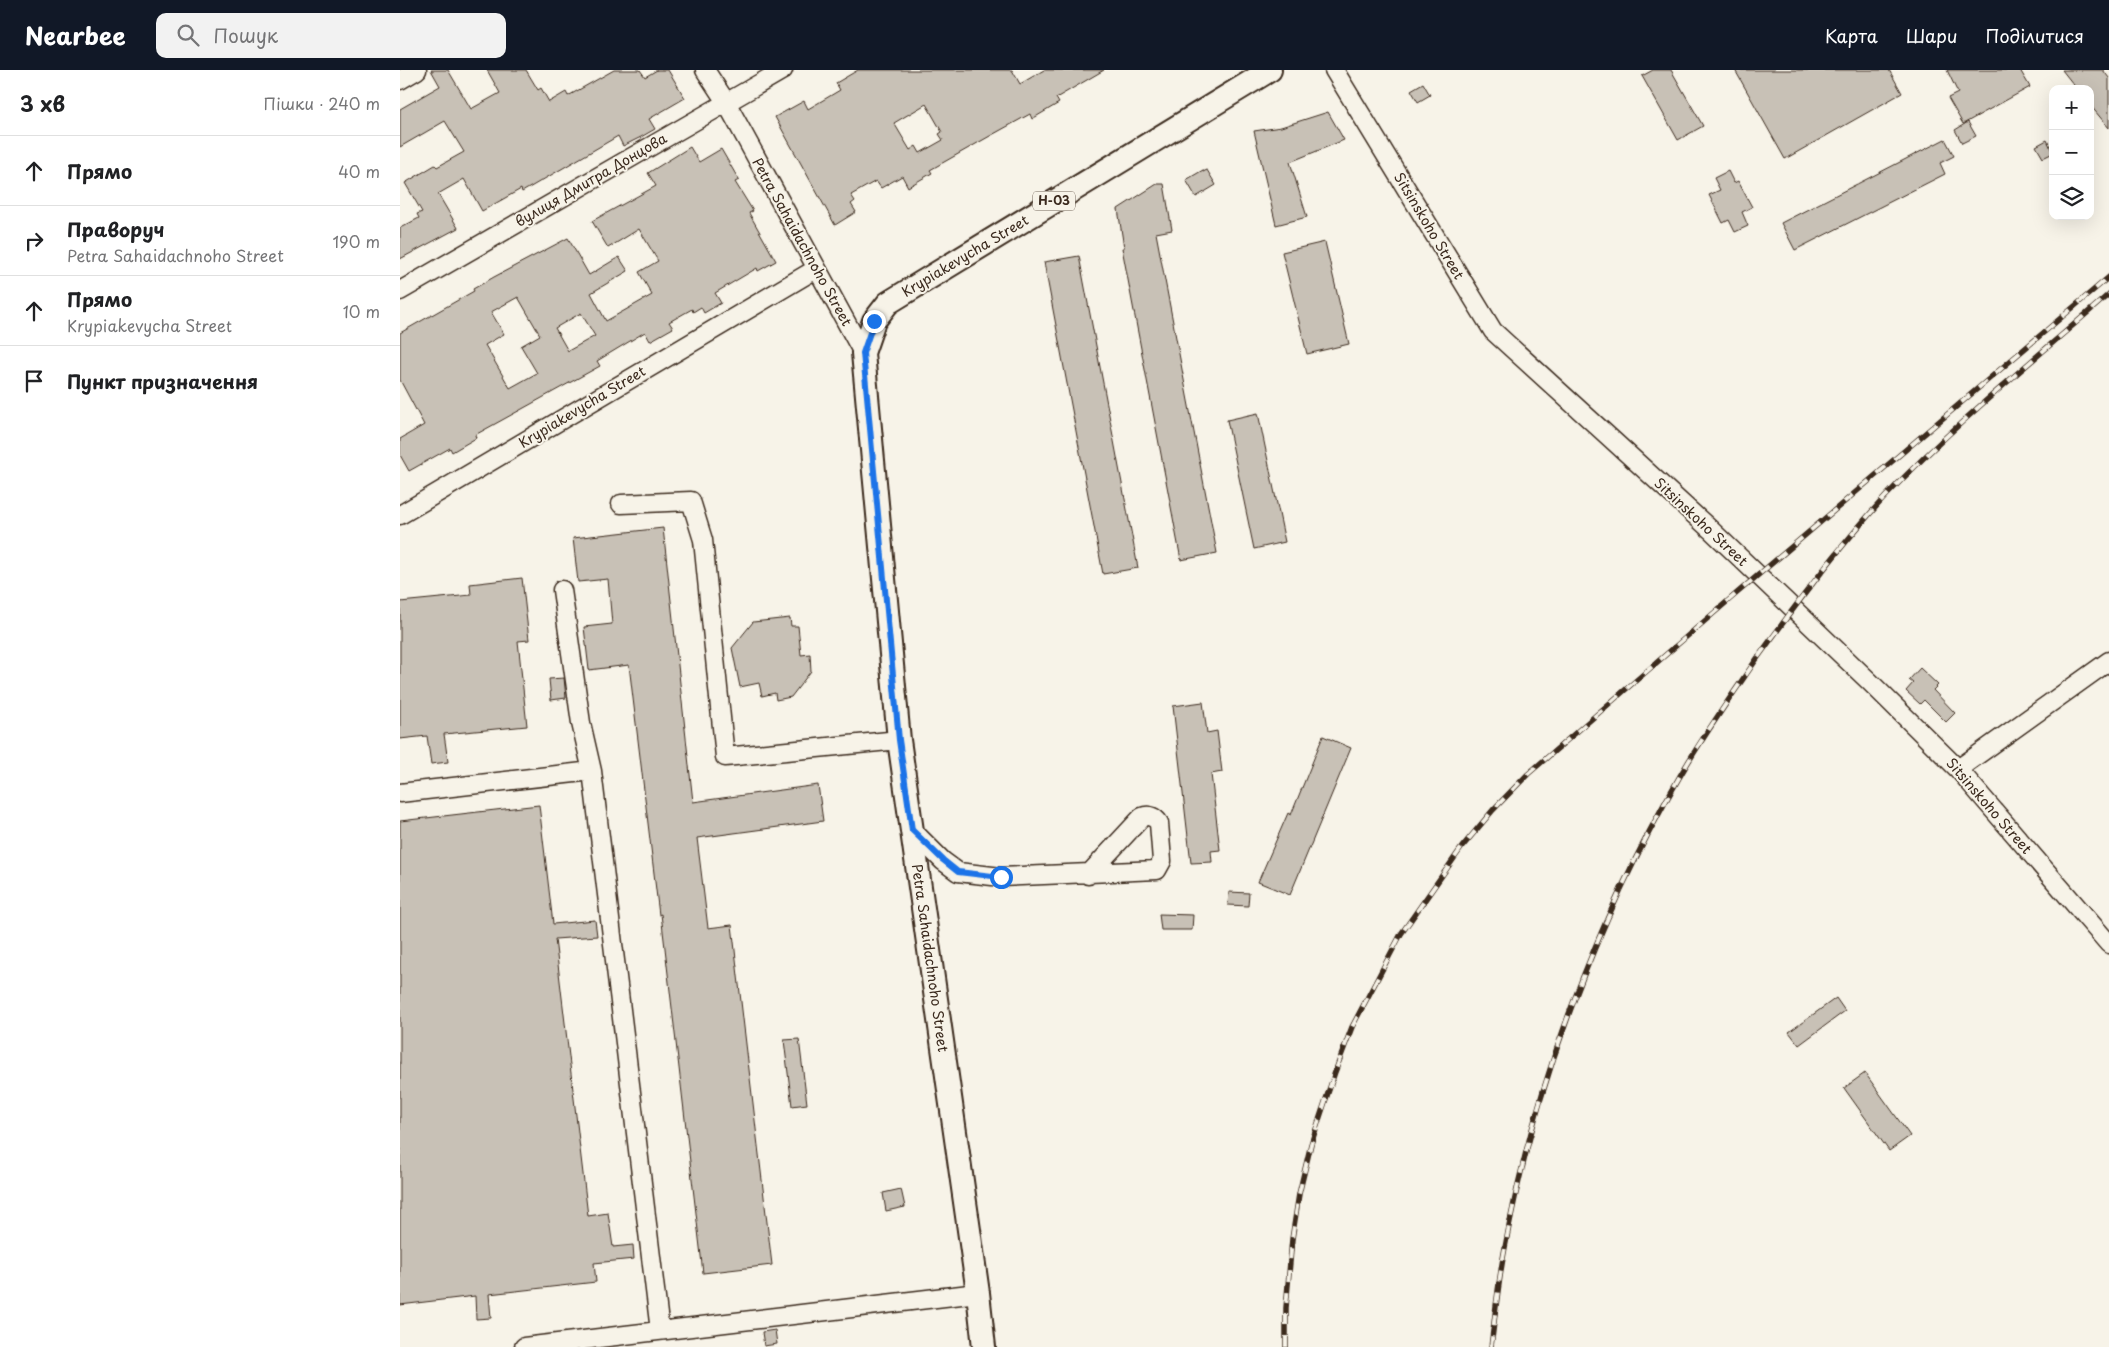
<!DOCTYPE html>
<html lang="uk">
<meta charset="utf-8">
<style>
:root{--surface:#fff;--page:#f2f2f2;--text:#202124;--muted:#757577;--line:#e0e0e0;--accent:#111827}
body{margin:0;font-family:"Playpen Sans",sans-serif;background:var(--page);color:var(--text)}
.controls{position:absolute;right:15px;top:15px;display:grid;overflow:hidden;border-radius:10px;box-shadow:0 5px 20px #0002}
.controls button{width:45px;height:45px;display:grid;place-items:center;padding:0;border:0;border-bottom:1px solid var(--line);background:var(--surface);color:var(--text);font:25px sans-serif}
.stop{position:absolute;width:15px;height:15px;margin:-11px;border:4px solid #1a73e8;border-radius:50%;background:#fff}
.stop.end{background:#1a73e8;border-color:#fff;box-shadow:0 1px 5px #0008}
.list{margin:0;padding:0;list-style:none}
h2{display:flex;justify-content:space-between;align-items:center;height:65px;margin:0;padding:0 20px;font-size:21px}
h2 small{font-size:16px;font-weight:400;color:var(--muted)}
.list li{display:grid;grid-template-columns:32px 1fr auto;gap:15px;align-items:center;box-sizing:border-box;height:70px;padding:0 20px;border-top:1px solid var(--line)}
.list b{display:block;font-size:19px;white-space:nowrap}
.list p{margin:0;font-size:16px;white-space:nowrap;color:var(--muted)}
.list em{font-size:16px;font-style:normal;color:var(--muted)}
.icon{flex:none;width:28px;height:28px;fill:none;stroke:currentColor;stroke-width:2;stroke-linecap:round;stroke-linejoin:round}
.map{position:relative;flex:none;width:1709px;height:1277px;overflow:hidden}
header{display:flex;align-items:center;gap:30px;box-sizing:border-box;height:70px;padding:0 25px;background:var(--accent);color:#fff}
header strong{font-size:24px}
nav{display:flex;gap:28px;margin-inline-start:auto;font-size:18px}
.search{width:350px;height:45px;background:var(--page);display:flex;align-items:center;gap:12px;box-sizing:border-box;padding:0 18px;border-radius:10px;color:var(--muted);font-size:19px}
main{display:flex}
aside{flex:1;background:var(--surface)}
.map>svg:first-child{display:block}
.building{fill:#c8c1b6;stroke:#3b2a1e;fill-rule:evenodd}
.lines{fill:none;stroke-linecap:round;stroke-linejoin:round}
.minor-casing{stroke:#3b2a1e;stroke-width:21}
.major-casing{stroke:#3b2a1e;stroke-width:26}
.minor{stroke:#f7f3e8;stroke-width:18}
.major{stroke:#f7f3e8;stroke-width:22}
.rail-casing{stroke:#3b2a1e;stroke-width:5.5}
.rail{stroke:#f7f3e8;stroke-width:4;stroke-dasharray:11;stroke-linecap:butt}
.route{stroke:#1a73e8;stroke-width:6}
.labels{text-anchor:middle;stroke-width:4;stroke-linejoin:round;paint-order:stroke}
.shield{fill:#f7f3e8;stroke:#73665b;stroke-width:1}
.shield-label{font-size:12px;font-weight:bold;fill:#3b2a1e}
.street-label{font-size:14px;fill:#3b2a1e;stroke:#f7f3e8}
</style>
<header>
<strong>Nearbee</strong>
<div class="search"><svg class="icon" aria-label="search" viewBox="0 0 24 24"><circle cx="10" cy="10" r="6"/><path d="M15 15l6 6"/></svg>Пошук</div>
<nav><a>Карта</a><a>Шари</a><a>Поділитися</a></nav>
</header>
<main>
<aside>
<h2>3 хв<small>Пішки · 240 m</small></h2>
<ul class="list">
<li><svg class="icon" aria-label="ahead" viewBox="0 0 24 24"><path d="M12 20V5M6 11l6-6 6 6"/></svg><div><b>Прямо</b></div><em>40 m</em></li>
<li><svg class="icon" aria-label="right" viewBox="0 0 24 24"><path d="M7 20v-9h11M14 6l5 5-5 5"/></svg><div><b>Праворуч</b><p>Petra Sahaidachnoho Street</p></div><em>190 m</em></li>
<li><svg class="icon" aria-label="ahead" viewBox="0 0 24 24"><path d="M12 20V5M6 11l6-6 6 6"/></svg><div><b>Прямо</b><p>Krypiakevycha Street</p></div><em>10 m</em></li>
<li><svg class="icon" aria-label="arrive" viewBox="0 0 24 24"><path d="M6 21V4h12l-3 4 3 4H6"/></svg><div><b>Пункт призначення</b></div></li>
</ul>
</aside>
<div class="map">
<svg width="1709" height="1277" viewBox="0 0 1709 1277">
<rect width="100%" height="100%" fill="#f7f3e8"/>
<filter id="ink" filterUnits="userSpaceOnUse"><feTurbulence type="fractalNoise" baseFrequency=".02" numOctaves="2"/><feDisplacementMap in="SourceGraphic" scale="10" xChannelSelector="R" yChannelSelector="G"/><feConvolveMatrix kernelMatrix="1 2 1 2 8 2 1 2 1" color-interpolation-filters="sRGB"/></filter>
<g filter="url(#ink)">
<path class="building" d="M31,0H48L71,39L100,23L87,0H126L138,20L141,18L149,32L166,22L168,26L214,0H240L245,7L257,0H268L285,28L249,49L255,59L241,67L223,76L218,66L122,122L121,119L82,141L64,109L38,124L58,158L0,189V158L19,148L17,144L22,142L5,113L35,95L37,97L64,82L45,51L0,77V39L40,16Z
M458,0H612L620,14L644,0H704L656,28L659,33L632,49L630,44L590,66L530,100L532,103L508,117L502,106L481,118L476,111L451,125L455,131L451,134L456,142L435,155L375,47L404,31L408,39L440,20L436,13ZM526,34L542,62L539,64L543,70L520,83L516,76L510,80L494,53Z
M1253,0H1271L1303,56L1278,70L1242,6Z
M1335,0H1489L1502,23L1385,89Z
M1547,0H1620L1630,17L1563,54L1548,28L1558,23Z
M1662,0H1703L1709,8V58L1690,35V19H1677Z
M1023,13L1030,25L1018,32L1011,20Z
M928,42L944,70L890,92L907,147L876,155L854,61L881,57Z
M1568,52L1576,66L1562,73L1555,60Z
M1545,69L1554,86L1540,93L1545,104L1395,180L1381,153Z
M1647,70L1653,83L1643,88L1636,76Z
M290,77L299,92L321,79L339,110L335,112L353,141L349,143L376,191L358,201L357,198L315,223L321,233L304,243L301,237L293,242L292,239L269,252L273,258L250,271L245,262L197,291L200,296L75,365L76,368L52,382L50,378L9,401L0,385V369L24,355L0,310V263L74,221L73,219L94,207L168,168L189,205L219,187L228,201L191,223L206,251L252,225L239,202L258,191L239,159L208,178L192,151L256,116L248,103ZM118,227L140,265L121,276L137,303L110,318L85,275L104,264L91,242ZM181,243L195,266L168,281L155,258Z
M803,100V102L807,100L816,115L796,127L786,110Z
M1328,101L1334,113L1338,111L1352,137L1342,142L1348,156L1335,162L1329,150L1323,153L1309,125L1320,120L1314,108Z
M757,114H764L772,160L756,163L817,483L781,490L722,178H724L718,139Z
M925,172L949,274L907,284L882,182Z
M679,186L738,498L703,504L644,192Z
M858,343L885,472L854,479L827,350Z
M263,458L293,732L418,715L423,751L297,768L308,858L332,855L372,1195L303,1203L261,844L259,845L229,595L189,600L184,557L212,554L208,509L178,512L173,468Z
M122,508L129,570L118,571L127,656L44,664L48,692L31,694L27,666L0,669V532L71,525L70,514Z
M390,548L391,556H398L401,585L410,584L411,601L391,627L376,630L375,623L362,626L359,613L340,617L332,578L353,552Z
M1520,598L1538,615L1533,620L1555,643L1546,652L1524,630L1520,634L1506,621L1513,613L1509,610Z
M164,608L166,628L151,630L149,609Z
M803,632L807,663L817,661L822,702L811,704L820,780L811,781L812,792L791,793L773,636Z
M923,666L951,678L890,825L858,812L888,743L891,745Z
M139,735L153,854L195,850L197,866L155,869L188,1146L208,1143L213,1177L233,1175L234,1189L194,1193L196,1212L89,1224L91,1248L76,1249L75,1226L0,1235V751Z
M829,822L849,823L848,836L828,835Z
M759,844L793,845L792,860H761Z
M1436,928L1445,941L1399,975L1389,962Z
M399,969L407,1034L392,1036L384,970Z
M1465,1003L1510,1066L1489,1081L1444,1018Z
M501,1119L505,1137L486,1141L483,1123Z
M375,1260L377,1274L364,1276L362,1262Z"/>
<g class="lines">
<defs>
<path id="minor" d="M305,0L326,32L463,283
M934,0L1093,261L1311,460L1470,612L1558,699L1709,874
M0,10L17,0
M0,221L383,0
M221,434L291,431L303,470L325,687L499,670
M0,445L416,199
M162,520L181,653L192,701L260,1261
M1558,699L1709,591
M0,723L192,701
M512,760L543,791L558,802L601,807L757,800L762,791L759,753C755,747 749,744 742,747L688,805
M124,1277L578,1223"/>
<path id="major" d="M584,1277L578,1223L499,670L463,283L474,251L488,233L870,0"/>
</defs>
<use href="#minor" class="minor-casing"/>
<use href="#major" class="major-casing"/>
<use href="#minor" class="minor"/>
<use href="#major" class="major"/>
<defs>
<path id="rail" d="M886,1277V1238L892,1169L899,1124L911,1074L935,1002L952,957L1001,864L1062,777L1093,740L1128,704L1337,523L1709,207
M1091,1277C1095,1246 1098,1214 1104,1183C1133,1019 1196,851 1280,706C1303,666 1330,628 1356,590C1396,534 1438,478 1485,427C1554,354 1634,290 1709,224"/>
</defs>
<use href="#rail" class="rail-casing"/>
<use href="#rail" class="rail"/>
</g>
</g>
<g class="lines" filter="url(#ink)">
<path class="route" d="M474,251L463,283L499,670L512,760L543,790L558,802L601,807"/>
</g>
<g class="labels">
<rect class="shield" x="633" y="121.5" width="42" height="19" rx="4"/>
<g class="shield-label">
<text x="654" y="135">Н-03</text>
</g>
<g class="street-label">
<text transform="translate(191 110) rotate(-30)" y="5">вулиця Дмитра Донцова</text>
<text transform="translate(1029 156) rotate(59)" y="5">Sitsinskoho Street</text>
<text transform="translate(402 172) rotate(61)" y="5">Petra Sahaidachnoho Street</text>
<text transform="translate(565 186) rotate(-31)" y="5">Krypiakevycha Street</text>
<text transform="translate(182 337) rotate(-31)" y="5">Krypiakevycha Street</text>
<text transform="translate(1301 452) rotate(43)" y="5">Sitsinskoho Street</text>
<text transform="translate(1589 736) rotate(49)" y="5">Sitsinskoho Street</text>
<text transform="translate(530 888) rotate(82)" y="5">Petra Sahaidachnoho Street</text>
</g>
</g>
</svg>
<div class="controls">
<button>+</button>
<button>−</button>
<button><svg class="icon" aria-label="layers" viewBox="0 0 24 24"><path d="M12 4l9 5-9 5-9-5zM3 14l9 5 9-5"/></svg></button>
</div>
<div class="stop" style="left:601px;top:807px"></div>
<div class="stop end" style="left:474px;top:251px"></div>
</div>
</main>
